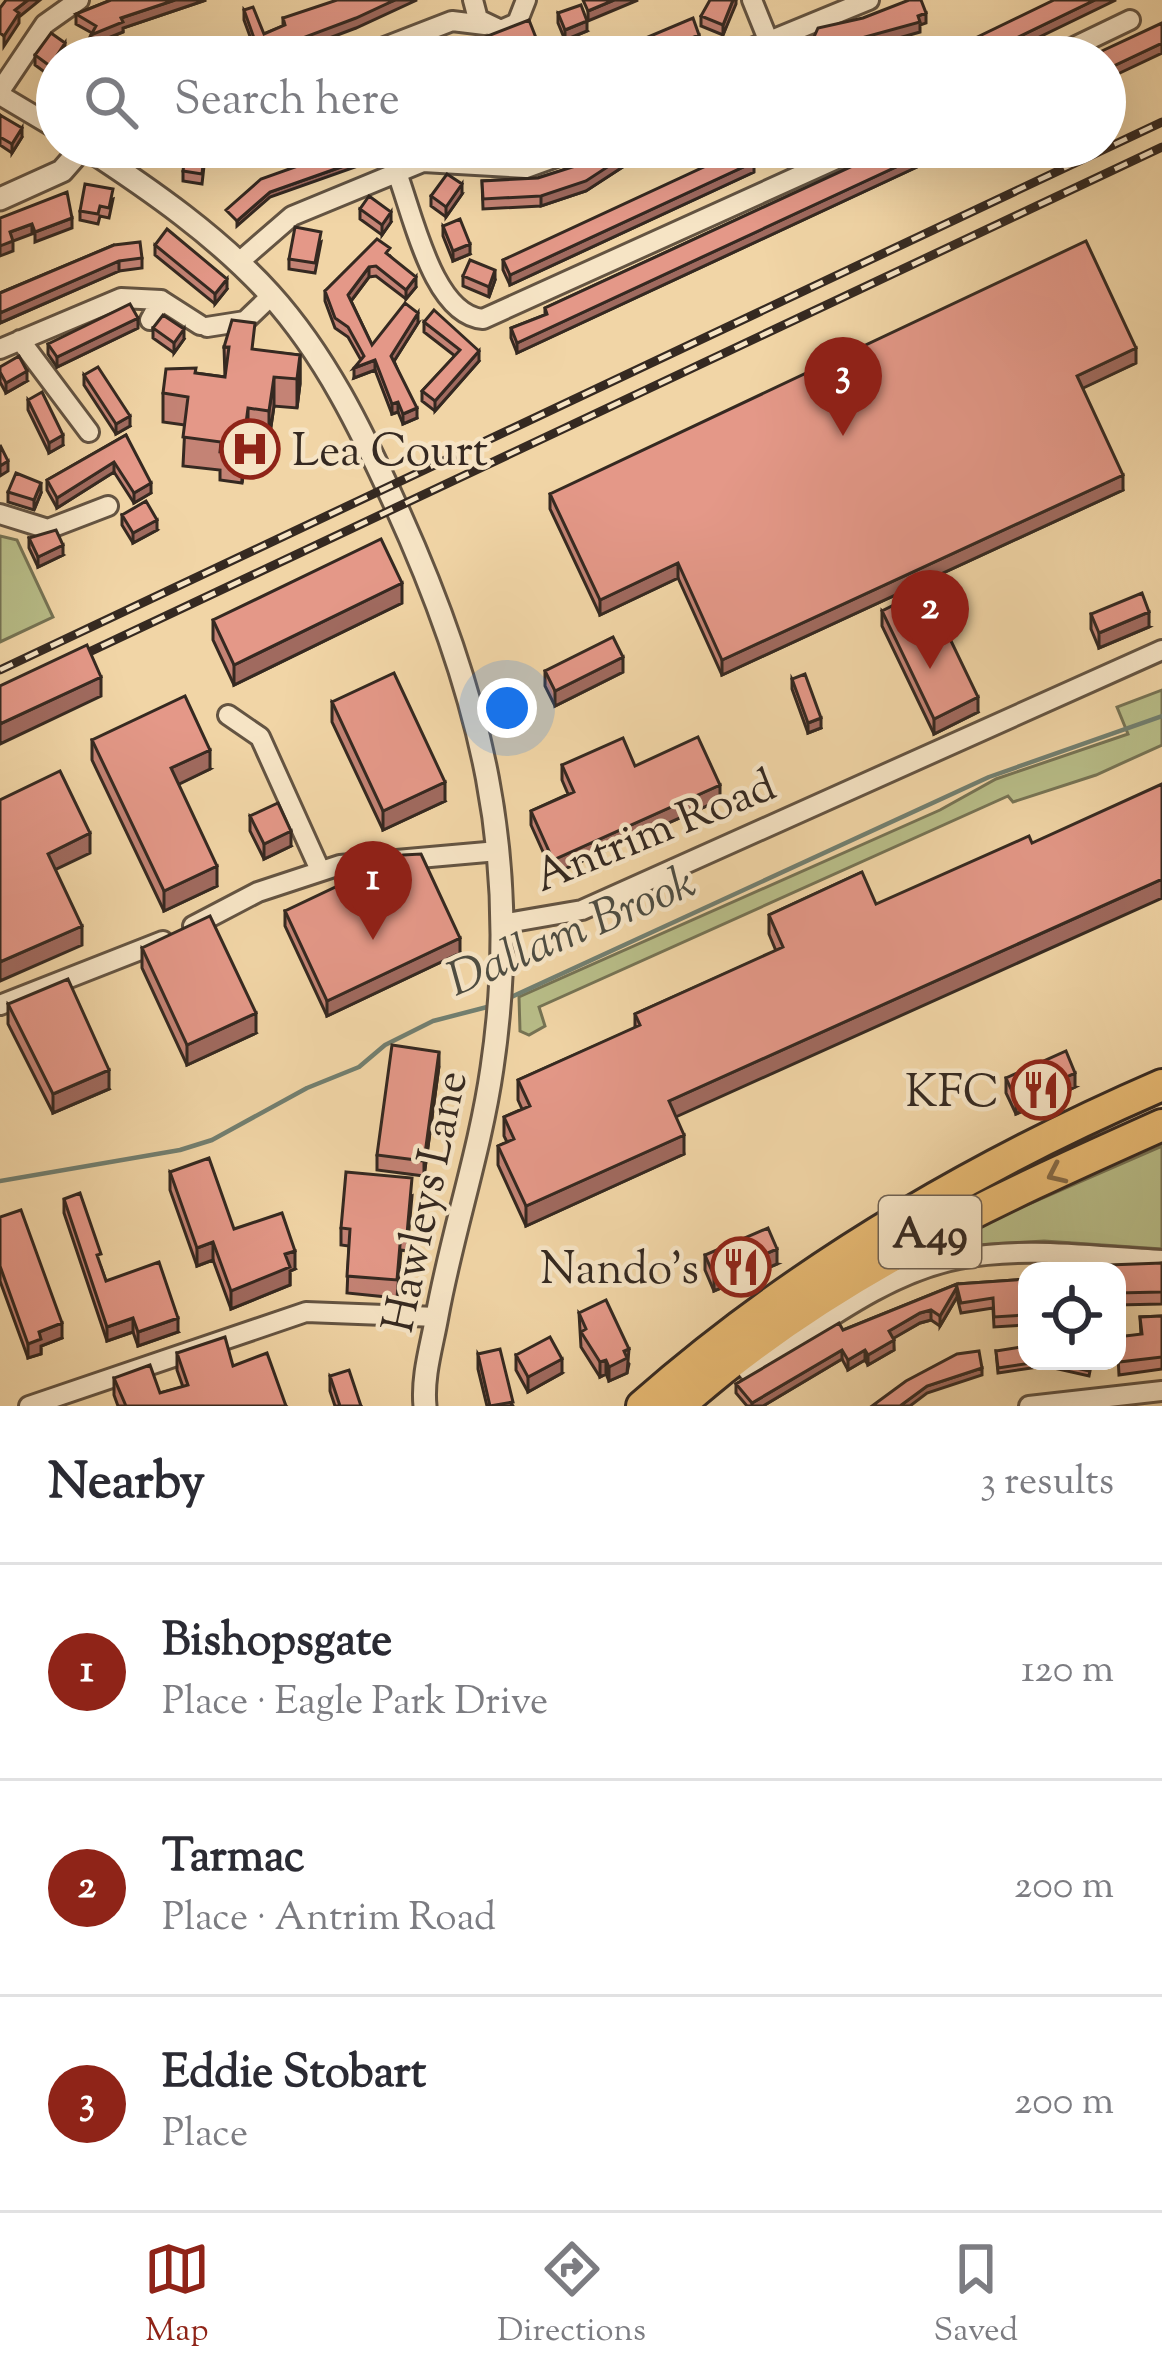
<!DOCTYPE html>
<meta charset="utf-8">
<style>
:root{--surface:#fff;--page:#f2f2f3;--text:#2b2b33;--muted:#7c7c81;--line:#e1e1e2;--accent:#8f2418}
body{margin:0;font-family:"Sorts Mill Goudy",serif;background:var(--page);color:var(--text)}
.controls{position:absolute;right:36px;bottom:36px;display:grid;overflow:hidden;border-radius:24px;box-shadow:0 12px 48px #0002}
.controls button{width:108px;height:108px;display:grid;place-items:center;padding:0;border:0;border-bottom:3px solid var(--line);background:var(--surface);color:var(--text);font:60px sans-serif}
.you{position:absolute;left:507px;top:708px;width:42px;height:42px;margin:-30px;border:9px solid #fff;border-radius:50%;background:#1a73e8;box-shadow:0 0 0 18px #1a73e833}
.badge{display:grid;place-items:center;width:78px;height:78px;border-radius:50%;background:var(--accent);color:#fff;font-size:39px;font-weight:700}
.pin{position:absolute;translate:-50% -99px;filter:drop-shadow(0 3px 6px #0008)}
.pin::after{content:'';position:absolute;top:63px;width:42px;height:36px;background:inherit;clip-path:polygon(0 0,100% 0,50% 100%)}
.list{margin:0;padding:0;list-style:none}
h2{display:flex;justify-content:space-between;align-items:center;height:156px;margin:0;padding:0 48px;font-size:51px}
h2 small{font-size:39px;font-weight:400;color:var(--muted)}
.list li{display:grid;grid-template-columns:78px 1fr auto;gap:36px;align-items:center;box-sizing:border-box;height:216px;padding:0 48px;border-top:3px solid var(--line)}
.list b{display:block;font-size:45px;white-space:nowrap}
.list p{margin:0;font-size:39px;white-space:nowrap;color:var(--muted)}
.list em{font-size:39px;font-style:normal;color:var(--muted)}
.icon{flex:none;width:66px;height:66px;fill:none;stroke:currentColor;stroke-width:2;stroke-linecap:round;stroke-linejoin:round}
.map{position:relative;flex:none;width:1162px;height:1406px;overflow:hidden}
.search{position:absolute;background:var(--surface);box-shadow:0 12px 48px #0002;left:36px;right:36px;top:36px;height:132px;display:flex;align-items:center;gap:30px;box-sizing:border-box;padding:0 42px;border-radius:66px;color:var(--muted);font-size:45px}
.sheet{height:804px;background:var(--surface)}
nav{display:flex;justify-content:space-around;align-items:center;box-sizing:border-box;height:168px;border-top:3px solid var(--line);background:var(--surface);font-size:33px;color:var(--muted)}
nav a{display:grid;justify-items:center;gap:6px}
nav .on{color:var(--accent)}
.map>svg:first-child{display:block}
.green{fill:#b8bd88;stroke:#767354;stroke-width:3}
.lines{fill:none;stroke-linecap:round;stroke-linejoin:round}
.stream{stroke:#727f70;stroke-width:4.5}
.minor-casing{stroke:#645442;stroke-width:24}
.tertiary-casing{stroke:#645442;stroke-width:27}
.trunk-casing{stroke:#352921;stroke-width:36}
.minor{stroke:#f6e4c5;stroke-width:18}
.tertiary{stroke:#f6e4c5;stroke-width:21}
.trunk{stroke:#e8ba73;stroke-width:30}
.rail-casing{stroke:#352921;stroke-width:9}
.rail{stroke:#f6e4c5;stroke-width:4.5;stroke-dasharray:14;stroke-linecap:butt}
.wall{fill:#c48375;stroke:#352921;stroke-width:3}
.shaded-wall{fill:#a06a5f;stroke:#352921;stroke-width:3}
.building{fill:#e49888;stroke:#352921;stroke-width:3}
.oneway{stroke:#866a46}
.labels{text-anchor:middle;stroke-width:9;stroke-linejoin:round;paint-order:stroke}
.shield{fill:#f6e4c5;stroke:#6f6152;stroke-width:3}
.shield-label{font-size:42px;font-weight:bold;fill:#352921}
.poi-label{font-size:45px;fill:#352921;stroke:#f6e4c5;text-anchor:end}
.street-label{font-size:45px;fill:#352921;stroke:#f6e4c5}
.water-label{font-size:48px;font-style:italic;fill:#4e4d42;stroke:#f6e4c5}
</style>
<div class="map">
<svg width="1162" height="1406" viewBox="0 0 1162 1406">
<rect width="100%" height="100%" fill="#f1d5a6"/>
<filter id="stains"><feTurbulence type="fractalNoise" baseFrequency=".00167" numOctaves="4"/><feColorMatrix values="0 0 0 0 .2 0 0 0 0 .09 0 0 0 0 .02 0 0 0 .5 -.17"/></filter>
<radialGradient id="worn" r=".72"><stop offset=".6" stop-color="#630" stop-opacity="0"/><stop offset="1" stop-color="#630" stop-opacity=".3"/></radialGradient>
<path class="green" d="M0,536L17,540L53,617L0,642Z
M1162,690V745L1096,775L1013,802L1008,796L539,1007L545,1026L529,1035L520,1031L519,997L940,810L996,779L1128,734L1117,707Z
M1162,1146V1249L1044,1241L960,1246L958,1235Z"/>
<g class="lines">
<path class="stream" d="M507,999L989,777L1162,716
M0,1181L180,1150L212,1140L307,1088L359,1067L385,1045L433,1021L491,1006"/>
<defs>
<path id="minor" d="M473,0L478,19L501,30L517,23L526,0
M752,0L775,57
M359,57L452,21L485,25
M730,57L869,0
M1053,57L1130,20
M0,91L45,24L79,0
M0,95L57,129
M119,169L140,147
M397,173C413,215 433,315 483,319L863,147
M239,262L292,216L423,162L526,168L584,147
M150,320L161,300L200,325
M207,327L245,321L271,296
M20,340L89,432
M0,349L121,298L161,300
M0,514L48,529L108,506
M228,715L260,737L320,870
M501,924L582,910L1162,650
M193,926L258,892L340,865L498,851
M0,1005L163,941
M748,1371C814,1330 882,1274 959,1259C1025,1246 1096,1257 1162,1260
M29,1406L306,1312L437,1317
M1029,1406L1162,1391"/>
<path id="tertiary" d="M85,147C151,190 217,236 270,294C325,355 361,429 395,504C481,692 523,859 492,1068C480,1152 452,1233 437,1316C432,1345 422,1376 425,1406
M0,199L62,171L83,147"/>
<path id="trunk" d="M642,1406C795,1271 975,1166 1162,1085
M679,1406C820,1279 990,1202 1162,1125"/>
</defs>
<use href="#minor" class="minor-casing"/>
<use href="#tertiary" class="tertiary-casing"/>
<use href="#trunk" class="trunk-casing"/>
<use href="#minor" class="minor"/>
<use href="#tertiary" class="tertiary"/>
<use href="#trunk" class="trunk"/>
<defs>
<path id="rail" d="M0,670L1162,122
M0,694L1162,147"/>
</defs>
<use href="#rail" class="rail-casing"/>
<use href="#rail" class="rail"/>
</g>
<path class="wall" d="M111,0H206L123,28V32L91,45L92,33L76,24V14Z
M736,0L723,35L701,26V16Z
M244,10L264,34L283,26V18L356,28L232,46L251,39L244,20Z
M558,13L587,31L565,40L558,23Z
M65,53L63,57H57V66L50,76L35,65V55Z
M0,115L22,137L12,153L0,145Z
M752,147H782L776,163L752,154Z
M894,147H960L517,353L511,338V328L545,315V308Z
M205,157L202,184L183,181V171Z
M638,157L586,191L541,206L483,209L482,181L538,178L579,165Z
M754,172L510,285L503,270V260Z
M462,194L446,217L431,206V196Z
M113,199L109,218L100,216L98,224L80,220V211Z
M360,209L391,222L382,235L360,219Z
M443,226L470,254L453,261L443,236Z
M321,242L315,273L289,269V259Z
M114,245L142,258V268L119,271L0,323V293Z
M155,245L227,289L215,304L155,255Z
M390,256L416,287L406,299L376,276L369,277L351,301L372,345L418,323L394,361L417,418L403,424L398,412L392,414L375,370L354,378L361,360L348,337L335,328L325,301V291Z
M463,276L495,280L489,297L463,286Z
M424,322L479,361L435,411L422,401V391L455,356L424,332Z
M138,328L57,367L48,354V344Z
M153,328L184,339L174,353L153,338Z
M224,347L300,355V384L297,408L274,406L269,440L248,437L242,483L220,480V470L183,466L185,425L163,422V393L196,373L225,377Z
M1136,363L1082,388L1123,490L722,675L678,578L600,615L550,509V494Z
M0,367L27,381L6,393L0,382Z
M84,375L130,426L116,434L84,385Z
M28,400L63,445L49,453L28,410Z
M126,435L151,493L134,503L114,472L57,508L47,490V480Z
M8,492L41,493L34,510L8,502Z
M122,515L157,530L133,543L122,525Z
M29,538L63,555L38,567L29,548Z
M402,603L234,685L213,640V620Z
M882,611L978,712L934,734L882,626Z
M1091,614L1149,627L1099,648L1091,629Z
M545,671L623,672L555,706L545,686Z
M792,679L821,728L808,733L792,689Z
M332,702L445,801L383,830L332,722Z
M92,740L210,769L178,784L217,886L164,911L92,760Z
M562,765L635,766L720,800L553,874L531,825V811L568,794L562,780Z
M250,816L291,846L264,859L250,831Z
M862,872L676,1117L684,1154L526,1226L498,1165V1146L507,1142L504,1136V1117L522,1109L518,1100V1080L635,1028V1014L776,951L769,934V915Z
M285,911L460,953L327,1016L285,926Z
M142,948L256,1033L187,1065L142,968Z
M8,1004L109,1089L53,1113L8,1024Z
M439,1066L424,1176L377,1170V1155Z
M1006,1078L1075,1087L1016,1114L1006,1093Z
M170,1172L234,1229L295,1269L290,1271V1285L231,1309L213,1260L197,1266L170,1190Z
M412,1196L407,1251L401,1250L397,1298L347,1293L349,1246L341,1245V1228Z
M64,1199L101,1267L106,1281L178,1332L138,1346L133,1332L107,1341L64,1213Z
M0,1217L62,1338L41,1346V1354L28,1358L0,1281Z
M705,1255L777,1264L714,1291L705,1270Z
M1162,1263V1304L1117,1305V1271Z
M1027,1279V1303H1024L1025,1325L994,1327L993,1308L961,1313L957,1297L940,1326L931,1320L920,1323L893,1338L894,1350L868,1365L865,1360L848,1370L842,1359L763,1406H747L736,1393V1384L843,1330L957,1284Z
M579,1313L629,1364L627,1373L609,1381L606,1374L600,1377L581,1347Z
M1162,1316V1369L1119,1375L1117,1337L1141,1335L1140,1317Z
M996,1351L1027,1361H1092L1089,1376L1045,1366L998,1373Z
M177,1353L233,1366L286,1406H118L114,1395V1378L160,1393L183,1387L177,1370Z
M478,1354L513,1406H487L478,1369Z
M516,1355L562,1373L528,1392L516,1370Z
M330,1376L361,1406H335L330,1391Z"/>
<path class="shaded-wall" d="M28,0H40L19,17V23L4,46V36L15,10Z
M175,0H206L123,28V32L91,45V35L121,18Z
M395,0H417L356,28L279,57H252Z
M614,0H638L588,21V11Z
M733,0H736V4L723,35V25Z
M1095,0H1116L998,57H977Z
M926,13V23L920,25V32L832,57L836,45Z
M587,21V31L565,40V30Z
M699,35V45L670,57H646Z
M65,43V53L63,57H57V66L50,76V66Z
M1162,43V53L1105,80V70Z
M540,48V57H518Z
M22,128V137L12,153V144Z
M232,147H257L223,160V150Z
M638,147H648L638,157L586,191L541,206V196Z
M939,147H960L517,353V343Z
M375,155V160L270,197L237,226V221L270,192Z
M754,162V172L510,285V275Z
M462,184V194L446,217V207Z
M391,212V222L382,235V225Z
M72,218V228L35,242V232Z
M32,224V234L13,241V251L0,256V246L10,232Z
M470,244V254L453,261V251Z
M119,261V271L0,323V313Z
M369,267V277L348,305V295Z
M495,270V280L489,297V287Z
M416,277V287L406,299V290Z
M227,279V289L215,304V294Z
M418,313V323L391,366V356Z
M138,318V328L57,367V357Z
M184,329V339L174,353V343Z
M1136,348V363L1077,391V376Z
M479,351V361L435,411V401Z
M300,355V384L297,408V379Z
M375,360V370L354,378V368Z
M27,371V381L6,393V383Z
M274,377V406L269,440V411Z
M398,402V412L392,414V404Z
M248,408V437L242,483V454Z
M417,408V418L403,424V414Z
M130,416V426L116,434V424Z
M63,435V445L49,453V443Z
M8,461V471L0,476V466Z
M114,462V472L57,508V498Z
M1123,475V490L722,675V660Z
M41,483V493L34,510V500Z
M151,483V493L134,503V493Z
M157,520V530L133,543V533Z
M63,545V555L38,567V557Z
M678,563V578L600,615V600Z
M402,583V603L234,685V665Z
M1149,612V627L1099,648V633Z
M623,657V672L555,706V691Z
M101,677V696L0,744V724Z
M978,697V712L934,734V719Z
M821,718V728L808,733V723Z
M210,750V769L171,788V768Z
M445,782V801L383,830V811Z
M720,785V800L553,874V860Z
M291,831V846L264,859V844Z
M90,833V853L48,873V854Z
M217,866V886L164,911V891Z
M1162,879V898L669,1120V1101Z
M82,926V945L0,981V962Z
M460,938V953L327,1016V1001Z
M256,1013V1033L187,1065V1045Z
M439,1052V1066L424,1176V1161Z
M109,1070V1089L53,1113V1094Z
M1075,1073V1087L1016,1114V1100Z
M684,1135V1154L526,1226V1206Z
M213,1242V1260L197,1266V1248Z
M777,1249V1264L714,1291V1276Z
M295,1251V1269L290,1271V1285L231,1309V1291L285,1254Z
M957,1287V1297L940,1326V1316Z
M931,1310V1320L920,1323L889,1341V1331L920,1313Z
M133,1318V1332L107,1341V1327Z
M178,1318V1332L138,1346V1332Z
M62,1323V1338L41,1346V1354L28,1358V1344L39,1332Z
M894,1340V1350L868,1365V1355Z
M629,1349L627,1373L609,1381V1367L624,1351Z
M842,1350V1359L763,1406H752V1403Z
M865,1350V1360L848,1370V1360Z
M562,1359V1373L528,1392V1377Z
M606,1360V1374L600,1377V1362Z
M982,1368V1375L927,1393L910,1406H900L927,1386Z"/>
<path class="building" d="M6,0H28L15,10L19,13L4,36L0,33V8Z
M111,0H175L121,18L123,22L91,35L96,26L76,14Z
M337,0H395L356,18L252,57H190L230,39L232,46L254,38L244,10L253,7L264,34L285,25L283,18Z
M583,0H614L588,11Z
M710,0H733L723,25L701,16Z
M909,0H921L926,13L918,16L920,22L836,45L832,57H805L818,28L863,18Z
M1054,0H1095L977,57H936Z
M581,5L587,21L565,30L558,13Z
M693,18L699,35L646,57H618L636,42Z
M529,20L540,48L518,57H489L488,55L457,57L454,49Z
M1162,23V43L1105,70V57H1089Z
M51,33L65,43L50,66L35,55Z
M445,45L450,57H414Z
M0,115L22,128L12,144L0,137Z
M186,147H205L202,174L183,171Z
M351,147H373L375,155L270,192L237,221L226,210L261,179Z
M606,147H638L586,181L541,196L483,199L482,181L538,178L579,165Z
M747,147L754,162L510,275L503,260Z
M759,147H778L776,153Z
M894,147H939L517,343L511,328L547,314L545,308Z
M447,174L462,184L446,207L431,196Z
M85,184L113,189L109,208L100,206L98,214L80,211Z
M67,192L72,218L35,232L32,224L10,232L13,241L0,246V218Z
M369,196L391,212L382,225L360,209Z
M460,219L470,244L453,251L443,226Z
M295,227L321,232L315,263L289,259Z
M167,229L227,279L215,294L155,245Z
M377,239L390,248L386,253L416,277L406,290L376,266L369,267L348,295L372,345L405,303L418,313L391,356L417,408L403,414L398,402L392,404L375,360L354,368L364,356L348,327L335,318L325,291Z
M1086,241L1136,348L1077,376L1123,475L722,660L678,563L600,600L550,494Z
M140,242L142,258L119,261L0,313V293L114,245Z
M470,260L495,270L489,287L463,276Z
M130,304L138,318L57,357L48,344Z
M434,310L479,351L435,401L422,391L460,350L424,322Z
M163,315L184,329L174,343L153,328Z
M232,320L255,323L252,349L300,355L297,379L274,377L269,411L248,408L242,454L220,452L221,442L183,437L188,397L163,393L166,369L196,368L195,373L225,377L229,347H224Z
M19,356L27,371L6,383L0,372V367Z
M98,367L130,416L116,424L84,375Z
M42,392L63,435L49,443L28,400Z
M126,435L151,483L134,493L114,462L57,498L47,480Z
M0,445L8,461L0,466Z
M16,473L41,483L34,500L8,492Z
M146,501L157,520L133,533L122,515Z
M56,530L63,545L38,557L29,538Z
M381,539L402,583L234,665L213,620Z
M926,589L978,697L934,719L882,611Z
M1142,593L1149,612L1099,633L1091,614Z
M613,637L623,657L555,691L545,671Z
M87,645L101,677L0,724V686Z
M394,673L445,782L383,811L332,702Z
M805,674L821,718L808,723L792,679Z
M185,696L210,750L171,768L217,866L164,891L92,740Z
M698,737L720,785L553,860L531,811L574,792L562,765L623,738L635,766Z
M60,771L90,833L48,854L82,926L0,962V800Z
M1162,784V879L669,1101L684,1135L526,1206L498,1146L514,1139L504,1117L530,1106L518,1080L640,1025L635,1014L783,947L769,915L862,872L876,904L1029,836L1032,843Z
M278,803L291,831L264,844L250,816Z
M421,854L460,938L327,1001L285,911L403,855Z
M210,916L256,1013L187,1045L142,948Z
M68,979L109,1070L53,1094L8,1004Z
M392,1045L439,1052L424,1161L377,1155Z
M1066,1051L1075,1073L1016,1100L1006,1078Z
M209,1158L234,1229L282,1213L295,1251L285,1254L290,1267L231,1291L213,1242L197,1248L170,1172Z
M346,1172L412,1178L407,1234L401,1233L397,1280L347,1276L350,1229L341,1228Z
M80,1193L101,1254L97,1255L106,1281L159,1262L178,1318L138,1332L133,1318L107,1327L64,1199Z
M21,1210L62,1323L39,1332L41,1339L28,1344L0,1266V1217Z
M768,1228L777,1249L714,1276L705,1255Z
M1162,1263V1292L1117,1293V1271H1083L1082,1266Z
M1027,1279V1293H1023L1025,1315L994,1317L993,1298L961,1303L957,1287L940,1316L931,1310L920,1313L889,1331L894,1340L868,1355L865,1350L848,1360L842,1350L752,1403L736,1384L839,1323L843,1330L957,1284Z
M606,1300L629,1349L624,1351L627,1358L609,1367L606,1360L600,1362L581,1332L586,1329L579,1313Z
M1162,1316V1357L1119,1362L1117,1337L1142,1334L1140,1317Z
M225,1337L233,1366L267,1353L286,1406H126L114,1378L150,1365L160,1393L188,1385L177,1353Z
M550,1337L562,1359L528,1377L516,1355Z
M1027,1346V1361H1091L1089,1371L1045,1361L998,1368L996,1351Z
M500,1349L513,1402L490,1406L478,1354Z
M979,1351L982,1368L927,1386L900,1406H872L906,1381L957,1354Z
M349,1370L361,1406H340L330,1376Z"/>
<defs><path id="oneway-chevron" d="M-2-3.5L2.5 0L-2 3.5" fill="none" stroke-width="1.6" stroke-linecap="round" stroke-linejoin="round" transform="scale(3)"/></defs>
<use class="oneway" href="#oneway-chevron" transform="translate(1056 1174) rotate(155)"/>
<defs>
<symbol id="hospital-ring" viewBox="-11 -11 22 22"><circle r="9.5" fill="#f6e4c5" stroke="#8f2418" stroke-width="1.5"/><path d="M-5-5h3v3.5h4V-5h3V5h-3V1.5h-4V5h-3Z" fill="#8f2418"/></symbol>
<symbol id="restaurant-ring" viewBox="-11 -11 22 22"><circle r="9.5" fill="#f6e4c5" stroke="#8f2418" stroke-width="1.5"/><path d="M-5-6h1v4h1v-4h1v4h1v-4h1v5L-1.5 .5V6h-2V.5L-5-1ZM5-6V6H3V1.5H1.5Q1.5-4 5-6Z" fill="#8f2418"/></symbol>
</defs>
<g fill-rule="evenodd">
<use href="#hospital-ring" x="217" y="416" width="66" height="66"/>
<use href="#restaurant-ring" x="1008" y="1057" width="66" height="66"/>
<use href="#restaurant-ring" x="708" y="1234" width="66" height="66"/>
</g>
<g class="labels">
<rect class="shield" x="879" y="1196" width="102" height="72" rx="9"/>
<g class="shield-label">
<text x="930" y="1247">A49</text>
</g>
<g class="poi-label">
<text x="292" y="465" text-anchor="start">Lea Court</text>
<text x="999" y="1106">KFC</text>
<text x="699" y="1283">Nando's</text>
</g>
<g class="street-label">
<text transform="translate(654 829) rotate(-22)" y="16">Antrim Road</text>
<text transform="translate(423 1201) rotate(-78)" y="16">Hawleys Lane</text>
</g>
<g class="water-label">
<text transform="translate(570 929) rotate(-23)" y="17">Dallam Brook</text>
</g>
</g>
<rect width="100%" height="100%" filter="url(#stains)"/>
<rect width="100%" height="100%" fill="url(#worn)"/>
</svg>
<div class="controls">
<button><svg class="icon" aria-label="locate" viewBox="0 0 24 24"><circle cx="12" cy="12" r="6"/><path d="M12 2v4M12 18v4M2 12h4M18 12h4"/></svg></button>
</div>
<div class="you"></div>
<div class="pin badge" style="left:373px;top:940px">1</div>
<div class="pin badge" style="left:930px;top:669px">2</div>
<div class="pin badge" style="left:843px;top:436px">3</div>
<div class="search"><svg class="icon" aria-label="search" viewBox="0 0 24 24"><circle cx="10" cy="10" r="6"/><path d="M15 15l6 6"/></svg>Search here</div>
</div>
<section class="sheet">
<h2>Nearby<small>3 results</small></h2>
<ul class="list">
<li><span class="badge">1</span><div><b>Bishopsgate</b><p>Place · Eagle Park Drive</p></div><em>120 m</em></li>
<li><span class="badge">2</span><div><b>Tarmac</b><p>Place · Antrim Road</p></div><em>200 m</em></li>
<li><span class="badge">3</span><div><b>Eddie Stobart</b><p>Place</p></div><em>200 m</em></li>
</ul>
</section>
<nav>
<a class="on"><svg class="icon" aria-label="map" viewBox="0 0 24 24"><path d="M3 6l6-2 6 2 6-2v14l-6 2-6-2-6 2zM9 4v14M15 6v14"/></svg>Map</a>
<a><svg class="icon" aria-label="directions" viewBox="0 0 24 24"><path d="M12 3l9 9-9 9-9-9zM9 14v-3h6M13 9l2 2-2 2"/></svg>Directions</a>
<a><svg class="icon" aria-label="saved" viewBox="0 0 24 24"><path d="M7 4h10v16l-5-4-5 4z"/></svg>Saved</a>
</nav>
